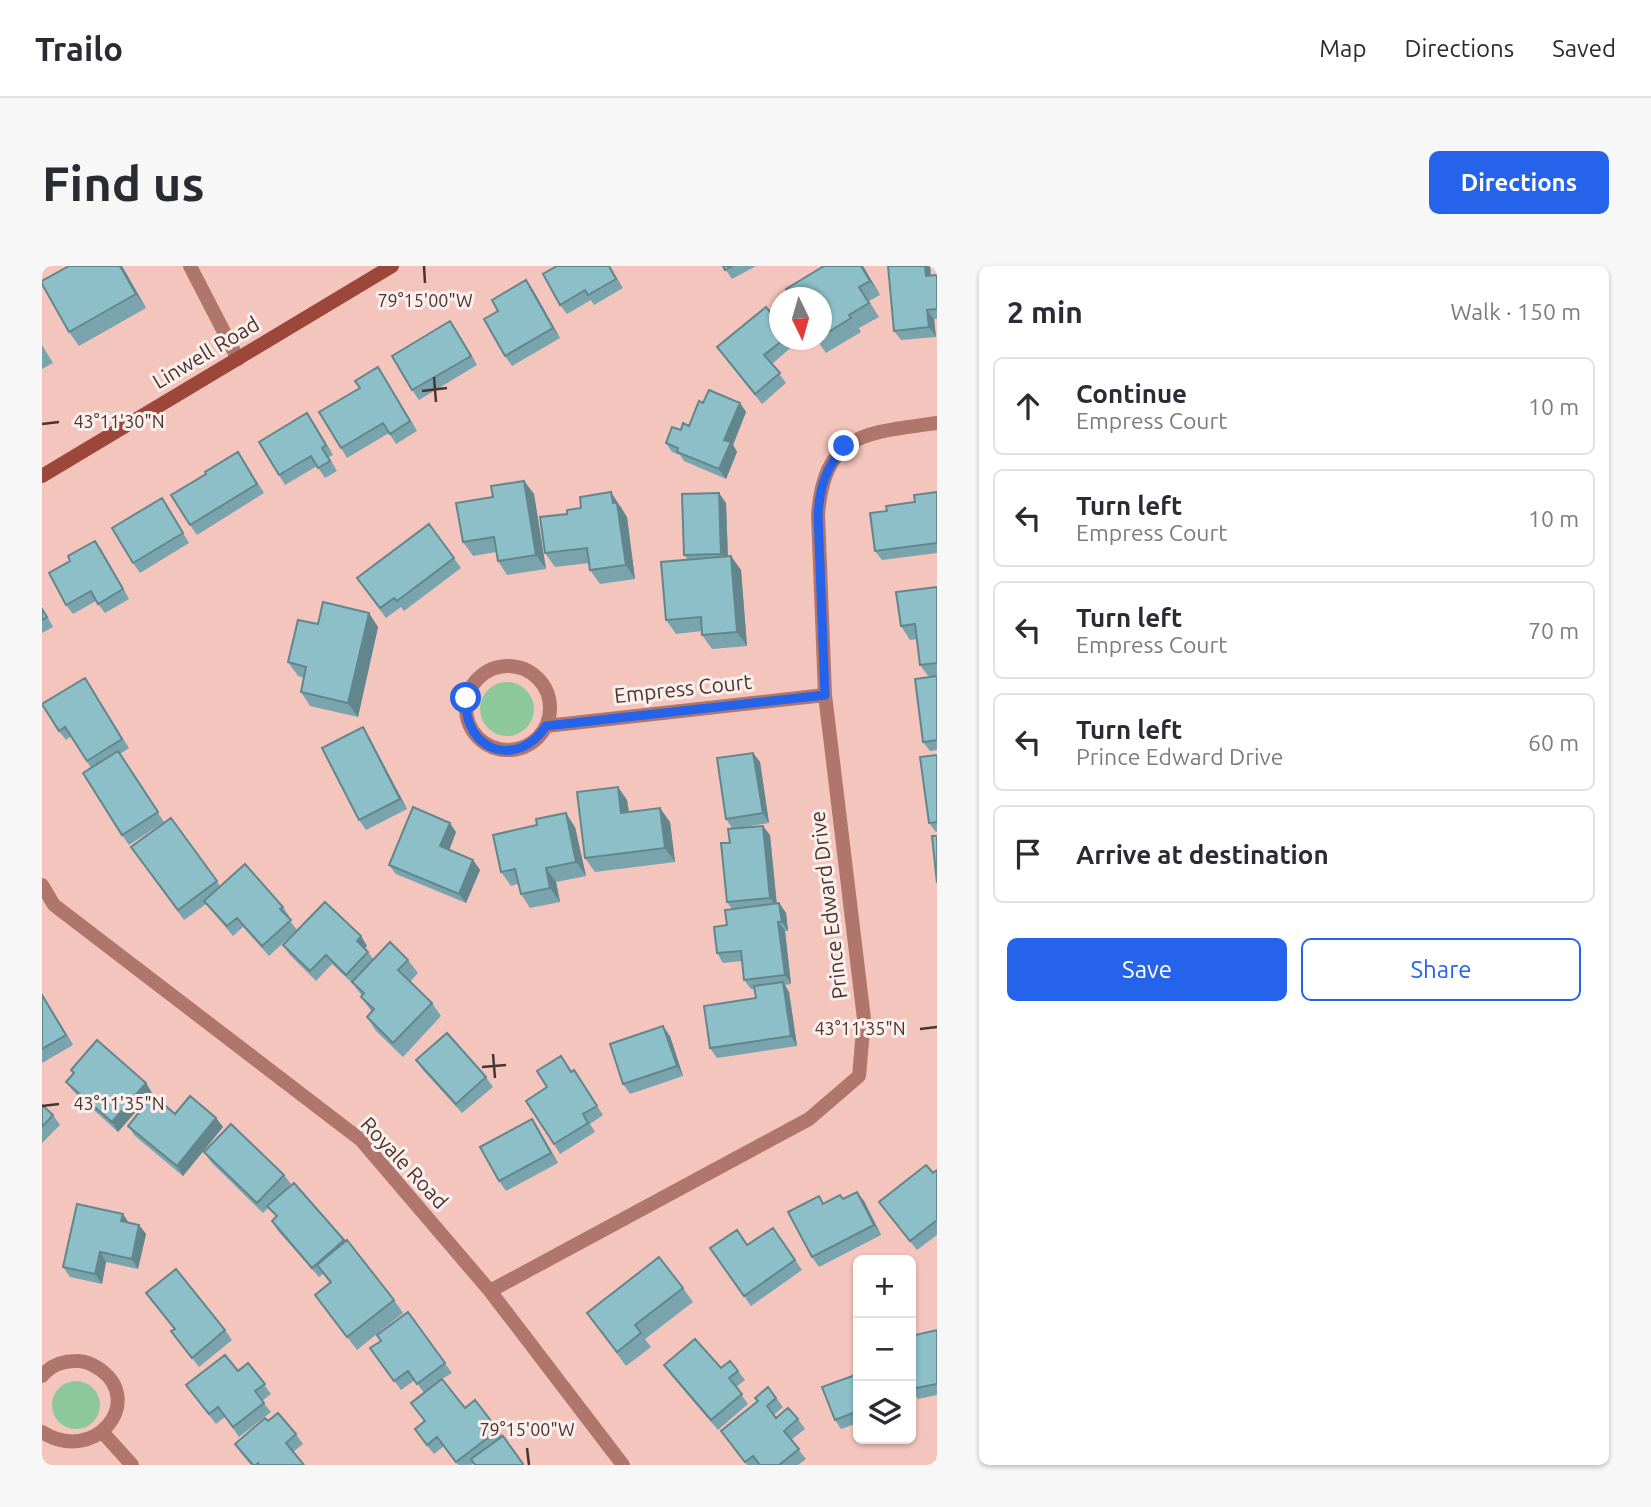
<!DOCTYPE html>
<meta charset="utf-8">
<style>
:root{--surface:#fff;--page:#f7f7f7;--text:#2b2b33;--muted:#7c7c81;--line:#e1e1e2;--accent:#2563eb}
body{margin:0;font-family:Ubuntu,sans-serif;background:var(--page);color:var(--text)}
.controls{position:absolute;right:21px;bottom:21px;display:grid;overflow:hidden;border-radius:10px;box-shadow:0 2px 5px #0004}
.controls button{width:63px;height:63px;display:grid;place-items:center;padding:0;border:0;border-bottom:2px solid var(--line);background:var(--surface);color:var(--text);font:35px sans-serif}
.compass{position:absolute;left:727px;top:21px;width:63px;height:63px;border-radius:50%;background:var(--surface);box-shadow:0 2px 5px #0004;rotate:175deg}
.stop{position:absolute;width:21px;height:21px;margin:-16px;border:5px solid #2563eb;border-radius:50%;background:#fff}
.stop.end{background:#2563eb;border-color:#fff;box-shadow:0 2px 7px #0008}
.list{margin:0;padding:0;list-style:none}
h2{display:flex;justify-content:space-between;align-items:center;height:91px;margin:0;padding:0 28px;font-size:30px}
h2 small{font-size:23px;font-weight:400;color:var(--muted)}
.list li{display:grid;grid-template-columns:46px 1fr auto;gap:21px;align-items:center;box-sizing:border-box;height:98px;margin:0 14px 14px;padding:0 14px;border:2px solid var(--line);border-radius:10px}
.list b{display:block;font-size:26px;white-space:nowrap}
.list p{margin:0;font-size:23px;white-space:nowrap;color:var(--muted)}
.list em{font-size:23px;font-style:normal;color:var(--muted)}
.actions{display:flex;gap:14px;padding:21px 28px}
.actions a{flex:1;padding:16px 0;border:2px solid var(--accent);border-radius:10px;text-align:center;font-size:24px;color:var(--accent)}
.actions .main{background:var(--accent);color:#fff}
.icon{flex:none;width:38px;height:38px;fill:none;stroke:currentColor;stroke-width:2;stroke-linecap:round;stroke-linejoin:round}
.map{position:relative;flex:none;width:895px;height:1199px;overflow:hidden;border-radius:10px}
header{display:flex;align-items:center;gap:42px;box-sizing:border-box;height:98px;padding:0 35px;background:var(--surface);border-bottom:2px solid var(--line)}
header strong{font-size:33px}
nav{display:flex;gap:38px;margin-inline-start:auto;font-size:24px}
.intro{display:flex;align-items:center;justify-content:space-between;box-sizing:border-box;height:168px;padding:0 42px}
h1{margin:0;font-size:49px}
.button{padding:18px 32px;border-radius:10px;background:var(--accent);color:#fff;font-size:24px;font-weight:700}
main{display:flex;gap:42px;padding:0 42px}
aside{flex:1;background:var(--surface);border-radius:10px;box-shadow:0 2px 5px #0004}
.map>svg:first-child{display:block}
.green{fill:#8cc899}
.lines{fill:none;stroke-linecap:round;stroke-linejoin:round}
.minor{stroke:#b1766b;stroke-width:14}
.secondary{stroke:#9c4739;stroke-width:14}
.wall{fill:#79a4ad}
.shaded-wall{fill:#63868d}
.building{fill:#8dbfc9;stroke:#63868d;stroke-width:2}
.route{stroke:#2563eb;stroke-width:9}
.ticks{fill:none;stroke:#483532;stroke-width:2.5}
.labels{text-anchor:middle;stroke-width:6;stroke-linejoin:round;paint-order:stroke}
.street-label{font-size:21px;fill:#483532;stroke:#fdefec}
.ticks-label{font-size:18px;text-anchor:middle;fill:#483532;stroke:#fdefec;stroke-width:6;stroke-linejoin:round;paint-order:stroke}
</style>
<header>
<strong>Trailo</strong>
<nav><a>Map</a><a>Directions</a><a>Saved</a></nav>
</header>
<div class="intro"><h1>Find us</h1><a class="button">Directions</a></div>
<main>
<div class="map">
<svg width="895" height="1199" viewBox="0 0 895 1199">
<rect width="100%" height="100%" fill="#f3c5bc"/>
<path class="green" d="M438 443a27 27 0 1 1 54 0a27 27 0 1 1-54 0Z
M10 1139a24 24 0 1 1 48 0a24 24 0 1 1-48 0Z"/>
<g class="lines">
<path class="minor" d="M148,0L196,93
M424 442a42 42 0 1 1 84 0a42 42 0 1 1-84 0Z
M504,460L783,429
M0,619L12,639L319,874L448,1025L581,1199
M448,1025L767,853L817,810L822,753L783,429L776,248C783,165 826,167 895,157
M0,1110C9,1099 21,1095 34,1095C44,1094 52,1099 59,1104C103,1137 52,1199 0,1166
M63,1169L90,1199"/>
<path class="secondary" d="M0,210L350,0"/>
</g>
<path class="wall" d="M80,0L104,42L37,80L27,66Z
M515,0H568L581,22L552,39L549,34L525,48L518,39Z
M681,0H714L690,13Z
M821,0L838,29L827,35L837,51L817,62L819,66L784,87L775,74H780V32Z
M846,0H888L889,10L895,9V53H892L894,71L859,74L852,65Z
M484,14L491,24L518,72L470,100L463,90L456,45Z
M408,55L435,99L377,134L370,124Z
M738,74H749L753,78L730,98L744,117L720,138L675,81Z
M0,79L11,97L0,103Z
M342,111L375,165L354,178L347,167L305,192L299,182Z
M661,137H698L704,146L691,179L695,186L684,213L642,195L638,189L630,186L624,177L639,164L647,160Z
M265,147L291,189L287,191L295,205L283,212L275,200L243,219L237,209Z
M202,195L222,227L155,269L148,259Z
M482,215L492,228L504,303L465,309L456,295L454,286L431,290L421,276L451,231Z
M895,226V287L840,294L833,285L845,245L873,236Z
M684,237L686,290L699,304L705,380L670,383L660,369V365L634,368L624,354L646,294L642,289Z
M579,240L580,243L585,251L593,313L558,318L548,304L547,297L513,301L503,287Z
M126,242L147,277L98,307L91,297Z
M387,258L419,302L362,345L359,341L344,352L315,312Z
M53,275L60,285L87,333L63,347L54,335L31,348L24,339L28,295Z
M895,321V484L888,485L881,476L887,411L878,399L875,373L868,374L859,360Z
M0,341L11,361L0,367Z
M276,358L336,361L316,451L268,440L259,426L262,412L256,410L246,396Z
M43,412L87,482L78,488L122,556L87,579L80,569L49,502L29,470L24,474L17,465Z
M321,461L327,471L365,543L324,564L317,554Z
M711,487L718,496L727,557L695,562L728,569L735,638L737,637L744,647L746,665H743L749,718L743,719L747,726L755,780L675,792L668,782L714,732L713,723H709L702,714L700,695L681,697L675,687L690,643L685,636L688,577L690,562L684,553Z
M895,489V566H894L887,557Z
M576,521L585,534L587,546L628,556L633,596L553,606L543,592Z
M129,552L178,620L241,641L247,650L246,652L255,664L227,690L201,661L191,670L164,638L142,654L89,581Z
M533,561L544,610L514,616L518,636L488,642L479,628L476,618L469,620L459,606Z
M414,566L407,584L431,594L438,604L424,637L354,608L347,599Z
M319,670L325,680L323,682L332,694H366L376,707L368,716L390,737L399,750L361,791L334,765L325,751L330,746L319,731L320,730L311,718L290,698L274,715L248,689L241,679Z
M0,728L31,779L0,797Z
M628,770L641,810L588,828L581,818Z
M374,794L444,811L451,821L420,847L381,804Z
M29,804L104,817L110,827L76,866L31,825L24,816L32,808Z
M532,804L561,849L548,858L553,866L518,888L512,878L530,806Z
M0,839L11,849L18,859L0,877Z
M133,848L174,852L181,861L141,910L93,870L86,860Z
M490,853L496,862L516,897L464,925L457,915Z
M162,886L242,909L249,918L242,926L252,917L304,975L352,1034L361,1047L315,1084L273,1029L288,1017L281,1008L277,1011L236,965L230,955L234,951L227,941L221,947L169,896Z
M895,904V969L875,984L837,936L891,907Z
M798,929L801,933L822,935L839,969L777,1001L770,991L782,938Z
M87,957L97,959L104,968L96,1003L64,996L60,1018L28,1011L21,1001Z
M731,962L760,1004L709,1040L668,982L706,979Z
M641,1022L651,1036L603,1073L609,1081L584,1100L545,1047Z
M104,1027L183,1064L190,1074L157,1101L129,1065L132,1063Z
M366,1046L410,1107L400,1113L423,1142L433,1134L461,1170L482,1199H433L432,1197L429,1199H416L402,1180L392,1188L379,1172L373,1163L382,1155L369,1137L382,1127L373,1114L359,1124L328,1082L339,1075Z
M895,1064V1129L876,1133L869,1123Z
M206,1097L229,1128L220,1135L229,1146L197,1171L183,1151L174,1158L144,1119L196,1105Z
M622,1099L679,1102L696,1105L703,1114L694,1121L706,1138L676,1164L629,1109Z
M816,1108V1157L799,1163L793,1154Z
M726,1121L741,1141L732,1149L734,1152L756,1153L763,1163L749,1174L764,1193L756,1199H705L679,1165L716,1136Z
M226,1155L254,1168L261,1178L251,1186L262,1199H209L199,1187L193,1178Z"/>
<path class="shaded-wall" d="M78,0H80L104,42L94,28Z
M819,0H821L838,29L828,15Z
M883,0H888L890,20L884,10Z
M484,14L491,24L518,72L511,62Z
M885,44L892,53L894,71L887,61Z
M408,55L415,65L435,99L429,90Z
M336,101L342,111L375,165L368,155Z
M698,137L704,146L691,179L695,186L684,213L677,203L682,174Z
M265,147L272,157L291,189L284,179Z
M482,215L492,228L504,303L494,289Z
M569,226L585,251L593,313L584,299Z
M677,227L684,237L686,297L679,288Z
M53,275L60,285L87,333L81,323Z
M689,290L699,304L705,380L695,366Z
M327,347L336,361L316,451L306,437Z
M321,461L327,471L365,543L358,533Z
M711,487L718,496L727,557L721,547Z
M576,521L585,534L589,561L579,547Z
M618,542L628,556L633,596L623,582Z
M524,547L533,561L544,610L534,596Z
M408,557L414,566L405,590L398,580Z
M721,560L728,569L735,642L728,632Z
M431,594L438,604L424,637L417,628Z
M504,602L514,616L518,636L508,622Z
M737,637L744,647L746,665L740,656Z
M736,656L743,665L749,718L743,709Z
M319,670L325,680L321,684L315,675Z
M741,716L747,726L755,780L749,770Z
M0,728L3,733L31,779L24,769Z
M621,760L628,770L641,810L635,800Z
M104,817L110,827L76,866L70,856Z
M174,852L181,861L141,910L135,900Z
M490,853L496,862L516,897L509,887Z
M815,926L822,935L839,969L832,959Z
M81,948L87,957L79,955Z
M97,959L104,968L96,1003L90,993Z
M58,986L64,996L60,1018L53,1008Z"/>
<path class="building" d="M27,0H78L94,28L27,66L0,18V15Z
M515,0H567L574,13L546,29L543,24L518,39L501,8Z
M681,0H690L683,4Z
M782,0H819L828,15L817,21L827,37L807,49L809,52L780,70V32H749L744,23Z
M846,0H883L884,10L895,9V43L885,44L887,61L852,65Z
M484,14L511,62L463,90L442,53L456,45L450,34Z
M724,41L738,58V74H741L722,89L738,107L713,128L675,81Z
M408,55L429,90L370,124L350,90Z
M336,101L368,155L348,168L341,157L299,182L277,146L318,122L313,115Z
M667,124L698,137L682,174L689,176L677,203L635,186L636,182L624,177L630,161L639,164L641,157L647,160L657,135L661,137Z
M265,147L284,179L280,182L288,195L276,202L269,190L237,209L217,176Z
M196,186L215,218L148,259L129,229L164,208L163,206Z
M482,215L494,289L456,295L452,271L421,276L414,237L451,231L449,220Z
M569,226L571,237H575L584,299L548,304L545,282L503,287L498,251L525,248V244L539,242L538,231Z
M895,226V277L833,285L828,247L845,245L844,240L873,236L872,229Z
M677,227L679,288L642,289L640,228Z
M120,232L141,267L91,297L70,262Z
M387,258L412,292L355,335L352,332L338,342L315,312Z
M53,275L81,323L56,338L49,325L24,339L7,307L28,295L26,290Z
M689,290L695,366L660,369L659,351L624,354L619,296Z
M895,321V397L878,399L873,358L859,360L854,326Z
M281,336L327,347L306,437L259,426L264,401L246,396L256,354L276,358Z
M0,343L5,351L0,354Z
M895,410V474L881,476L873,413Z
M43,412L80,473L45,495L23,461L17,465L0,438Z
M321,461L358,533L317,554L280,482Z
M76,485L116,546L80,569L41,507Z
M711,487L721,547L684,553L675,492Z
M895,489V556L887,557L878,491Z
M576,521L579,547L618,542L623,582L543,592L535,526Z
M371,541L408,557L398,580L431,594L417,628L347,599Z
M524,547L534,596L504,602L508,622L479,628L473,603L459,606L451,569L495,559L494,553Z
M129,552L175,615L136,644L89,581Z
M721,560L728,632L685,636L679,577H688L686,563Z
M890,570H895V617Z
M203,598L241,641L238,643L249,654L220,680L195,652L185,660L162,635Z
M283,636L319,670L315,675L326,686L304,709L284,689L268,705L241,679Z
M737,637L740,656H736L743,709L702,714L699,685L675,687L672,661L685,659L683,644Z
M348,676L366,694L356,704L390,737L351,777L325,751L332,743L319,731L322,727L310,716Z
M741,716L749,770L668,782L662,740L714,732L712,720Z
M0,729L24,769L0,783Z
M621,760L635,800L581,818L568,778Z
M405,767L444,811L414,838L374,794Z
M55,774L104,817L70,856L24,816L32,807L29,804Z
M519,790L529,806L532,804L555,840L541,848L546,857L512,878L484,835L505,821L495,805Z
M111,829L133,848L148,830L174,852L135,900L86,860Z
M0,839L11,849L0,861Z
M490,853L509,887L457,915L438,881Z
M189,858L242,909L215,937L162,886Z
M884,899L891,907L895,904V954L868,975L837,936Z
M252,917L302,974L270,1002L230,955L235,950L225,940Z
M815,926L832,959L770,991L746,946L777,930L781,938L798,929L801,933Z
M35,938L81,948L79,955L97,959L90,993L58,986L53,1008L21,1001Z
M731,962L753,994L702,1030L668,982L695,964L705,979Z
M305,974L352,1034L305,1071L273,1029L289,1016L275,999Z
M617,991L641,1022L593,1059L599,1067L575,1086L545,1047Z
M134,1003L183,1064L150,1092L129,1065L133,1063L104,1027Z
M366,1046L403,1097L375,1118L366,1105L352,1115L328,1082L339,1075L335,1069Z
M895,1064V1118L869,1123V1070Z
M653,1073L679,1102L688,1095L696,1105L687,1112L700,1128L669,1154L622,1099Z
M183,1089L196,1105L206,1097L223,1118L213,1125L222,1137L191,1161L176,1141L167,1148L144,1119Z
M816,1108V1145L793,1154L780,1121Z
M400,1113L423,1142L433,1134L456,1164L414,1196L395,1171L385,1179L373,1163L383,1155L369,1137Z
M726,1121L734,1132L725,1140L734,1152L746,1142L756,1153L742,1165L757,1183L737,1199H718L711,1190L703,1196L679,1165L716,1135L713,1132Z
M236,1147L254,1168L244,1177L262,1199H217L216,1197L214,1199H211L193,1178L223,1152L226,1155Z
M461,1170L481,1198L479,1199H433L429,1193Z"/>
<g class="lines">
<path class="route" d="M424,432C421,485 475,504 504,460L783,429L776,248C778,219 784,203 802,180"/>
</g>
<path class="ticks" d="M382,0L383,17M392,111L394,136M380,125L405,122M0,158L17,156M878,763L895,761M451,788L453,812M440,801L464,799M0,840L17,838M485,1182L487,1199"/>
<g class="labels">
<g class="street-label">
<text transform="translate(164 87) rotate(-31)" y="7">Linwell Road</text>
<text transform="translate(641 423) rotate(-6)" y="7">Empress Court</text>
<text transform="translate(787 639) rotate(-97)" y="7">Prince Edward Drive</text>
<text transform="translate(362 897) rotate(47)" y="7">Royale Road</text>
</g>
</g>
<g class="ticks-label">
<text x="383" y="41">79°15'00"W</text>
<text x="77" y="162">43°11'30"N</text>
<text x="818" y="769">43°11'35"N</text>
<text x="77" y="844">43°11'35"N</text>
<text x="485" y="1170">79°15'00"W</text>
</g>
</svg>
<div class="controls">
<button>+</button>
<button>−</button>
<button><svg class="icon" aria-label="layers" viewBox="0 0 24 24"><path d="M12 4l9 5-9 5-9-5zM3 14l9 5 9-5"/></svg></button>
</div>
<svg class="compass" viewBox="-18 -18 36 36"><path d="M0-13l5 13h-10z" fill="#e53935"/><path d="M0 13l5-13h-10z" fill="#7c7c81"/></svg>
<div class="stop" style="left:424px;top:432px"></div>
<div class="stop end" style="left:802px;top:180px"></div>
</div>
<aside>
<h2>2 min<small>Walk · 150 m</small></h2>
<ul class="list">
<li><svg class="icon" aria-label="ahead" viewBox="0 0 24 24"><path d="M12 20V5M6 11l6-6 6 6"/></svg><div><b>Continue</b><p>Empress Court</p></div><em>10 m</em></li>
<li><svg class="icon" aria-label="left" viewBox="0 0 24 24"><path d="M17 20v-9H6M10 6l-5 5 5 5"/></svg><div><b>Turn left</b><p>Empress Court</p></div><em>10 m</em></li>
<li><svg class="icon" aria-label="left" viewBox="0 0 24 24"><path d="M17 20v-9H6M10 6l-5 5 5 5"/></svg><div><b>Turn left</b><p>Empress Court</p></div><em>70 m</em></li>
<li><svg class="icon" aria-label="left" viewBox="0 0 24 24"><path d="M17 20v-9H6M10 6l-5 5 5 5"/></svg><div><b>Turn left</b><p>Prince Edward Drive</p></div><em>60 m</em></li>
<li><svg class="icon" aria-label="arrive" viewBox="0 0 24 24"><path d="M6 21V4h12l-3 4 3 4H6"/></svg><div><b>Arrive at destination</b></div></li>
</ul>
<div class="actions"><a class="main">Save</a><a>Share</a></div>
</aside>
</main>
